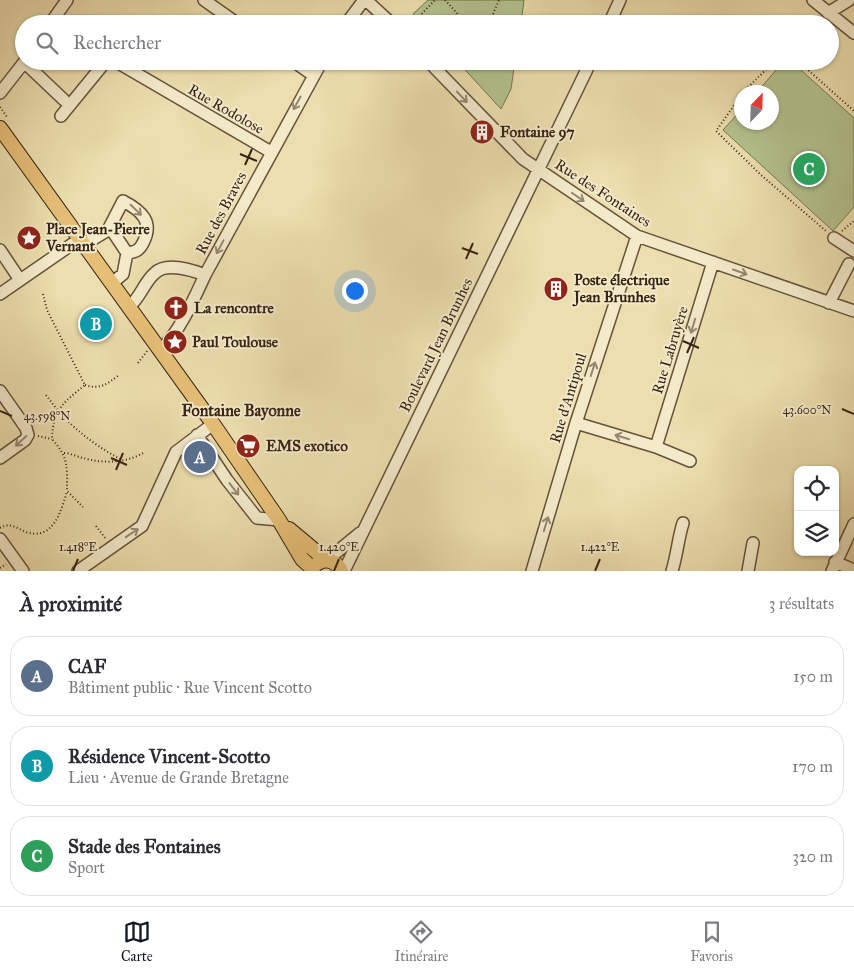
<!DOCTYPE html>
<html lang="fr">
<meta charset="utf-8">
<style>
:root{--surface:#fff;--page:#f7f7f7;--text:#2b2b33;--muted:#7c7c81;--line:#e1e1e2;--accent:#111827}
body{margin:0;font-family:"IM FELL Great Primer",serif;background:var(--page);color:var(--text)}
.controls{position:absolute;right:15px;bottom:15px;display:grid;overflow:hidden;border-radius:10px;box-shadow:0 1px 4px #0004}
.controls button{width:45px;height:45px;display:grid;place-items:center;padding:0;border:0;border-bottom:1px solid var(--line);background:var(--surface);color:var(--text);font:25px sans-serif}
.compass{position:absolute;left:734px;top:85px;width:45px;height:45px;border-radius:50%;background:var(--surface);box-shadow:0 1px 4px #0004;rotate:23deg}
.you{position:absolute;left:354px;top:290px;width:18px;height:18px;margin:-12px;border:4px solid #fff;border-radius:50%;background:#1a73e8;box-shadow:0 0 0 8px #1a73e833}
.badge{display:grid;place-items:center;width:32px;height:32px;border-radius:50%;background:var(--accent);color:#fff;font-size:16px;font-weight:700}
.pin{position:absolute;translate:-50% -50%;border:2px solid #fff;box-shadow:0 1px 5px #0006}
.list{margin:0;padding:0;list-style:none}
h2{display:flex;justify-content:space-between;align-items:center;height:65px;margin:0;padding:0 20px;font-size:21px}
h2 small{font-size:16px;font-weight:400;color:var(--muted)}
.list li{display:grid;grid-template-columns:32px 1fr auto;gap:15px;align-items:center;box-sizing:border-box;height:80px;margin:0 10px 10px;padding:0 10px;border:1px solid var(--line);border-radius:20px}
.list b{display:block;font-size:19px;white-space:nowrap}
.list p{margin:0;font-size:16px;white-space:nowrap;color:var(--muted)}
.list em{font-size:16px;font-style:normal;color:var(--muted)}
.icon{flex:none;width:28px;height:28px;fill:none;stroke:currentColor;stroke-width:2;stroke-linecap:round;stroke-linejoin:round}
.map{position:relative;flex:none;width:854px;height:571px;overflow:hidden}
.search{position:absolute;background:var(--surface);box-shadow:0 1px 4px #0004;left:15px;right:15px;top:15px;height:55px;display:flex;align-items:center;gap:12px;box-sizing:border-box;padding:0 18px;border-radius:28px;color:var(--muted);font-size:19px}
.sheet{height:335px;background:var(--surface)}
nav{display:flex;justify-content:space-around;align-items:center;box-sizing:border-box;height:70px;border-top:1px solid var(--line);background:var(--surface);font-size:14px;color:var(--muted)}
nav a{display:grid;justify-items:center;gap:2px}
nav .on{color:var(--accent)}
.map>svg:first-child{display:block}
.green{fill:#b3c28e;stroke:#767352}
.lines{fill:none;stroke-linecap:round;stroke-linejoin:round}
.minor-casing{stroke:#65523b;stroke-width:14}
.major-casing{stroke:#382415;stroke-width:16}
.path{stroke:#382415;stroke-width:2;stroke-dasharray:1 2.5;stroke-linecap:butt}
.minor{stroke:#f3eaca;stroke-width:11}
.major{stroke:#e6bf77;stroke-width:14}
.oneway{stroke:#968770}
.ticks{fill:none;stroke:#382415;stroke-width:2}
.labels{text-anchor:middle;stroke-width:4;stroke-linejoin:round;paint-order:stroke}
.street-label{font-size:15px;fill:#382415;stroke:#f3eaca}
.poi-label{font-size:15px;font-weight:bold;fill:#382415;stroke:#f3eaca;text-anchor:start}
.neighbourhood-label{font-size:16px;font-weight:bold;fill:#382415;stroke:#f3eaca}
.ticks-label{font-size:12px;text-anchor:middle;fill:#382415;stroke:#f3eaca;stroke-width:4;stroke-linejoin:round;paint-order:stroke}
</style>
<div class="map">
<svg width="854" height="571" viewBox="0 0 854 571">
<rect width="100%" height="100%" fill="#ecdeae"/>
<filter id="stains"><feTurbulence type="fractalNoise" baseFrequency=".004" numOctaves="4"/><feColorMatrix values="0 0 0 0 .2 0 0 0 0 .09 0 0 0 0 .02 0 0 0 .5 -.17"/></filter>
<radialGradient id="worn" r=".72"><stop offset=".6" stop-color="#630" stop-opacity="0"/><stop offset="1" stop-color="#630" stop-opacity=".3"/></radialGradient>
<path class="green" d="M428,0H524L521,24H422L413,14Z
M457,61H515L511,89L501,109Z
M784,61H791L854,118V207L833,231L723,130L741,110L742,122H772V92H757Z"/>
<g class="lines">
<defs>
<path id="minor" d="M204,0L238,24
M366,0L392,24
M813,0L854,33
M828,13L849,0
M50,24L67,0
M346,24L364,0
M609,24L620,0
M115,61L271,152
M293,61L313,75
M428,61L523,159L637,236L854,311
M24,62L64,100
M0,93L25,61
M61,116L106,61
M108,230L123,201C142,211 154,222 143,243C139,251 135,252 127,253
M834,238L854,251
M85,244L108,230L113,232L127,253L123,274L112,283
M0,250L20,280
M0,294L81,238
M829,303L849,264
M129,307C141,297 144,282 155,273C166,262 192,270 205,275
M160,351C180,331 193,301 205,275L322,61
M0,391L26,428L28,435L25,440L0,458
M576,423L656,447L713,262
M197,435L227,480L257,518L279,520
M656,447L690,461
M0,539L23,571
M327,560L360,533
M835,562L854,570
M78,571L142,526L176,452L213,424
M344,571L591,61
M532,571L576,423L637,236
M672,571C677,555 678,539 683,523
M748,571L753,543
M832,571L854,524"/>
<path id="major" d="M0,128L211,421L279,520L302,559L313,569
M289,529L326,560
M318,563C327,557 337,562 341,571"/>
</defs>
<use href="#minor" class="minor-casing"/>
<use href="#major" class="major-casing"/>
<path class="path" d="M445,0L467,24
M419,18L424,24
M412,24L435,0
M483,24L493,14L499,0
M798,61L854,111
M743,92L775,61
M742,94L716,131L761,175L826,231
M0,107L7,117
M842,231L854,221
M43,294L47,310L85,385C63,403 53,409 52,439C69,458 67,467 67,491L83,507
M138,363L147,351
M85,385C100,390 107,384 119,375
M46,395C68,425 89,442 122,460
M38,436L52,439
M64,453C71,453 77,457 83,458C104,464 127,463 145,452
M96,526L106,539
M0,528C10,522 16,528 26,532C53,541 61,512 67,491
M0,568L6,564"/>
<use href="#minor" class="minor"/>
<use href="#major" class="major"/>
</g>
<defs><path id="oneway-shaft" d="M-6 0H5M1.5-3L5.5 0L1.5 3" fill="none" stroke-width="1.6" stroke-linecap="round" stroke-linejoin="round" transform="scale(1.25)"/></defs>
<g class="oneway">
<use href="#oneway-shaft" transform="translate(462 97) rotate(46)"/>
<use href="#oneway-shaft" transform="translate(297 103) rotate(119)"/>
<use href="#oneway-shaft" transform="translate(578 197) rotate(35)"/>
<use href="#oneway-shaft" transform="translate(136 210) rotate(44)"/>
<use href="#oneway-shaft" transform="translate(220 247) rotate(118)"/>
<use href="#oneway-shaft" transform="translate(740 272) rotate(19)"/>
<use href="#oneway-shaft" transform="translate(693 326) rotate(107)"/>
<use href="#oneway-shaft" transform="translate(593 369) rotate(-72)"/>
<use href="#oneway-shaft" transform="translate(622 437) rotate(-163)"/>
<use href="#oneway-shaft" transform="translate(21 441) rotate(137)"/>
<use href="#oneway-shaft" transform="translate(234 489) rotate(52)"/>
<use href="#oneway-shaft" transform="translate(546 524) rotate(-73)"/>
<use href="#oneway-shaft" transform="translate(132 533) rotate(-34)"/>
</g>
<path class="ticks" d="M240,154L257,161M245,165L252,149M462,248L478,254M466,259L473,243M683,341L699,348M687,353L694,337M842,409L854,414M0,411L12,416M111,458L127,465M116,470L123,453M73,571L78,559M334,571L339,559M595,571L600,559"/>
<defs>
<symbol id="building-disc" viewBox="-11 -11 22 22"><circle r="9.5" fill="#8f2418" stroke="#f3eaca"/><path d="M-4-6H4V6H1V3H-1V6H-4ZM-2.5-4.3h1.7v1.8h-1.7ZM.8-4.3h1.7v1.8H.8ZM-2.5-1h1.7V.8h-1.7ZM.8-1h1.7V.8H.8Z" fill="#fff"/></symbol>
<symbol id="sight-disc" viewBox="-11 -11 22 22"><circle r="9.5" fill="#8f2418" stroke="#f3eaca"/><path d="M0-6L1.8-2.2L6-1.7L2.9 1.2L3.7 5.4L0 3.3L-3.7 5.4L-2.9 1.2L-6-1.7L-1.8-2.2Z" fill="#fff"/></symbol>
<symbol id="church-disc" viewBox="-11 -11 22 22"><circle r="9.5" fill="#8f2418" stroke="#f3eaca"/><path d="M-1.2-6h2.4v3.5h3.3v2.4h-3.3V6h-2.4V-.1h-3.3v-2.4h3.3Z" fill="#fff"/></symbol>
<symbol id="supermarket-disc" viewBox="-11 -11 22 22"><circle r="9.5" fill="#8f2418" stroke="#f3eaca"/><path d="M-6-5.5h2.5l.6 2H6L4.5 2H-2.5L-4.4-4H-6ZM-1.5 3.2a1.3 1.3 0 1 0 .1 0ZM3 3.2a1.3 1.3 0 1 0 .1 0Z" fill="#fff"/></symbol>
</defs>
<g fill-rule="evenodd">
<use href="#building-disc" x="468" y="118" width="28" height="28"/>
<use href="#sight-disc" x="15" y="224" width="28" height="28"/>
<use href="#building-disc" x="542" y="275" width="28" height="28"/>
<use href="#church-disc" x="162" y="294" width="28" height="28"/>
<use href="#sight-disc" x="161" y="328" width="28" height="28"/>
<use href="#supermarket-disc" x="234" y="432" width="28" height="28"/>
</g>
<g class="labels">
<g class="street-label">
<text transform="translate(226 109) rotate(30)" y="5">Rue Rodolose</text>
<text transform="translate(603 193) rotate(33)" y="5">Rue des Fontaines</text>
<text transform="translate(221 213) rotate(-62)" y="5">Rue des Braves</text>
<text transform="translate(436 345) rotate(-64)" y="5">Boulevard Jean Brunhes</text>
<text transform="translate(670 350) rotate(-73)" y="5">Rue Labruyère</text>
<text transform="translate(568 398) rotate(-73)" y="5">Rue d'Antipoul</text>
</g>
<g class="poi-label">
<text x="500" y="137">Fontaine 97</text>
<text x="46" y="234">Place Jean-Pierre<tspan x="46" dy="17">Vernant</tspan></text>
<text x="574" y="285">Poste électrique<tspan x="574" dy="17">Jean Brunhes</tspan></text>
<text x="194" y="313">La rencontre</text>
<text x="192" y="347">Paul Toulouse</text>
<text x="266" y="451">EMS exotico</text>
</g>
<g class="neighbourhood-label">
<text x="241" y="416">Fontaine Bayonne</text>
</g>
</g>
<g class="ticks-label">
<text x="807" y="414">43.600°N</text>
<text x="47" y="420">43.598°N</text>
<text x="78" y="551">1.418°E</text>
<text x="339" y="551">1.420°E</text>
<text x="600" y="551">1.422°E</text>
</g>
<rect width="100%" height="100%" filter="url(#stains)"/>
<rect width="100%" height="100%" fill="url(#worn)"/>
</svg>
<div class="controls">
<button><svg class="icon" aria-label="locate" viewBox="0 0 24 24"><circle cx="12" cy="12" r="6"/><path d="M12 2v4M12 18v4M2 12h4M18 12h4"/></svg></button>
<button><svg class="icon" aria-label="layers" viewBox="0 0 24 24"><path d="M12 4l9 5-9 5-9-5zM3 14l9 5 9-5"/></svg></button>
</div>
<svg class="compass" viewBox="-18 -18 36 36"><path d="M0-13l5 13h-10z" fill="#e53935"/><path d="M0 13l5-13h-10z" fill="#7c7c81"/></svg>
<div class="you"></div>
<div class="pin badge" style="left:200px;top:457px;background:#5c6f8a">A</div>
<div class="pin badge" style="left:96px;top:324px;background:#0f9aa8">B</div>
<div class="pin badge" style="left:809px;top:169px;background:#2e9e5b">C</div>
<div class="search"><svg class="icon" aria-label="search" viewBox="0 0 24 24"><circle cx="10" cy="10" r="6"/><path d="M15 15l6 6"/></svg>Rechercher</div>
</div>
<section class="sheet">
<h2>À proximité<small>3 résultats</small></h2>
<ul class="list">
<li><span class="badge" style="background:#5c6f8a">A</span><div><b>CAF</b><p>Bâtiment public · Rue Vincent Scotto</p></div><em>150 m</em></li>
<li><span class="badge" style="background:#0f9aa8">B</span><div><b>Résidence Vincent-Scotto</b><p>Lieu · Avenue de Grande Bretagne</p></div><em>170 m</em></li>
<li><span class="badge" style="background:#2e9e5b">C</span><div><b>Stade des Fontaines</b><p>Sport</p></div><em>320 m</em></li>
</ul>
</section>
<nav>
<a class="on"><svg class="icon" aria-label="map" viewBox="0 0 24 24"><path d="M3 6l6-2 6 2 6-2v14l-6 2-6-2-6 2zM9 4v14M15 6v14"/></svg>Carte</a>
<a><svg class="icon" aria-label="directions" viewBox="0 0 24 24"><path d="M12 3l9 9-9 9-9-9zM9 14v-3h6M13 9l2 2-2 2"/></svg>Itinéraire</a>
<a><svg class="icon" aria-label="saved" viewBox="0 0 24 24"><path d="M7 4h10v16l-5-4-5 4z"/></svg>Favoris</a>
</nav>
